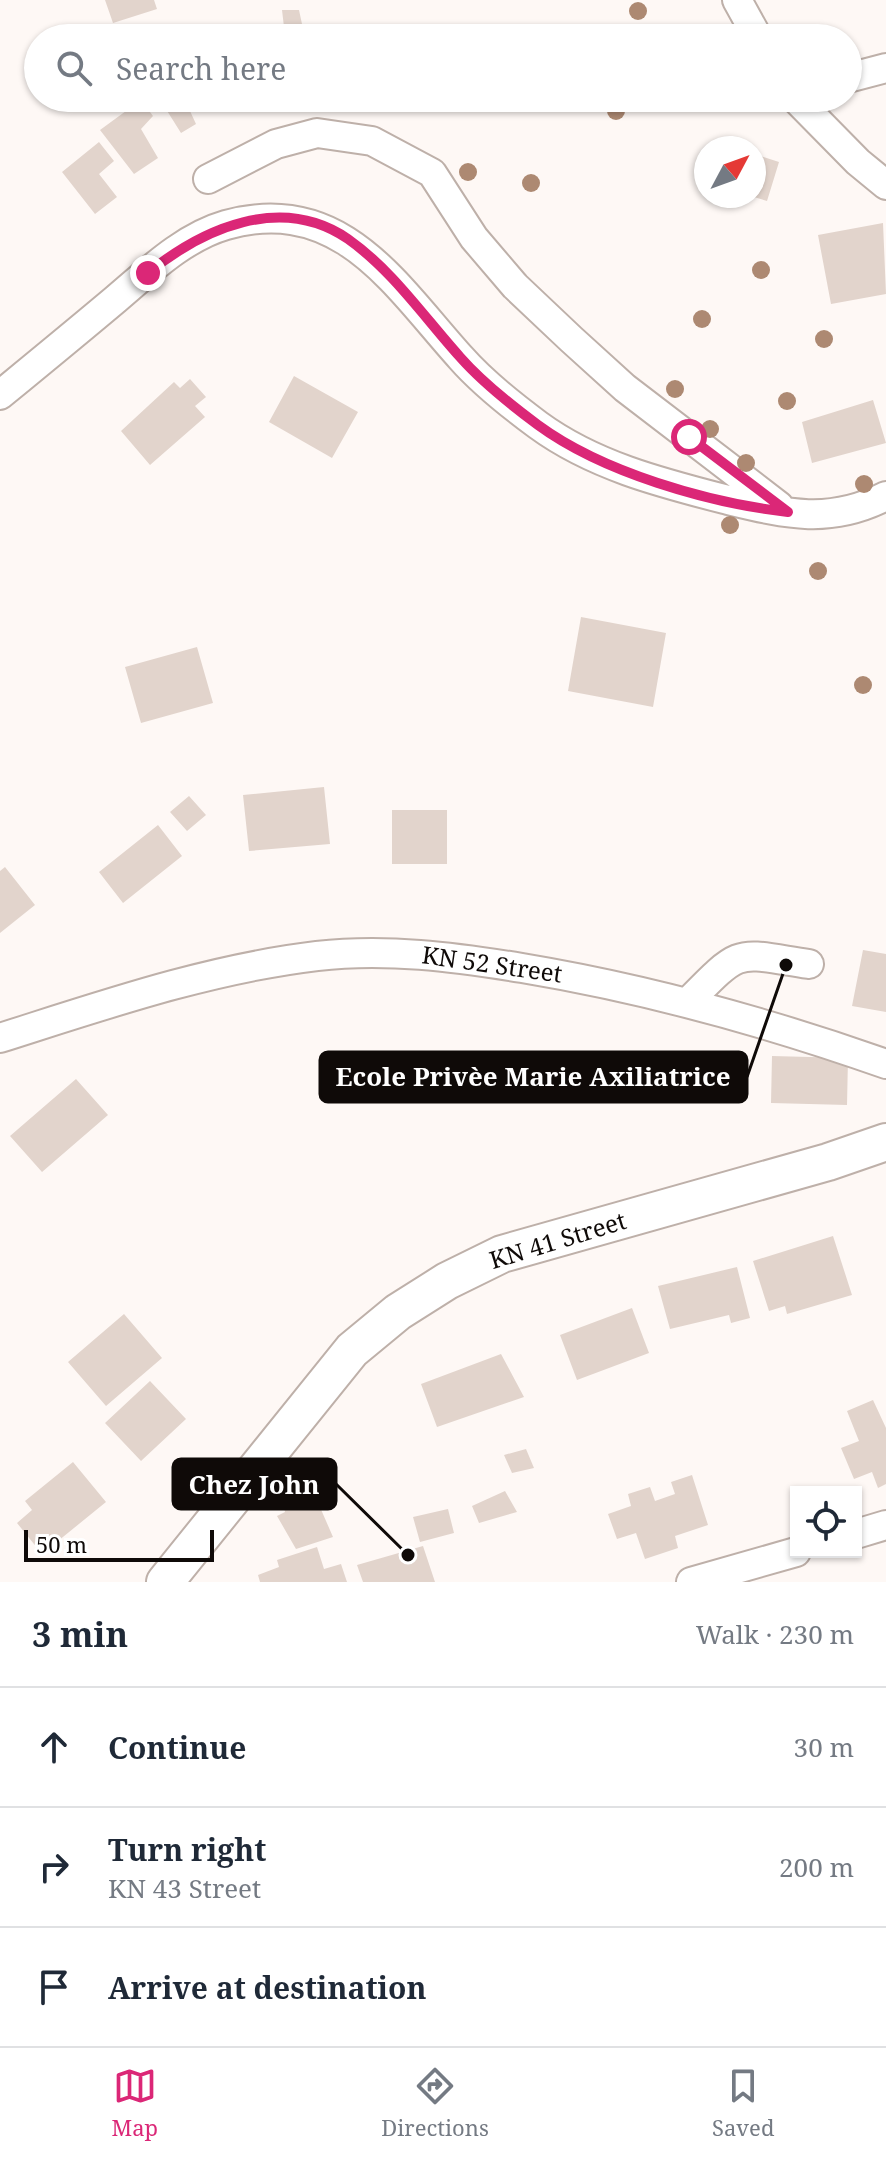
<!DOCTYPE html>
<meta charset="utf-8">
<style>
:root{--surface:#fff;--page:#f6f6f7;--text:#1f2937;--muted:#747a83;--line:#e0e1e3;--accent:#db2777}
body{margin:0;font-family:"Noto Serif",serif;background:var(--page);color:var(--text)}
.controls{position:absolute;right:24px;bottom:24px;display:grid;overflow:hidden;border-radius:0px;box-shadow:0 2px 6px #0004}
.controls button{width:72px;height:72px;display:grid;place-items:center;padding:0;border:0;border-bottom:2px solid var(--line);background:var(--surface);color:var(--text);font:40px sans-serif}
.compass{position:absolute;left:694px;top:136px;width:72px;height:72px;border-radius:50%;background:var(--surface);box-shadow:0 2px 6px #0004;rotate:49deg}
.scale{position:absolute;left:24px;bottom:20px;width:190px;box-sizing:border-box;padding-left:8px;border:4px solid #0f0a08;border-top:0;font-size:22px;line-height:28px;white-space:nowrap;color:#0f0a08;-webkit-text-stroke:6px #fff;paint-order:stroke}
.stop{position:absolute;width:24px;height:24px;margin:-18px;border:6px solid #db2777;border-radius:50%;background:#fff}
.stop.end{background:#db2777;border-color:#fff;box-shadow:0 2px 8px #0008}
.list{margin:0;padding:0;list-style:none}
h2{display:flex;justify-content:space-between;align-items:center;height:104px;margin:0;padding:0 32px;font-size:34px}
h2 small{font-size:26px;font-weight:400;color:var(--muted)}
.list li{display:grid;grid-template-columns:52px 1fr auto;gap:24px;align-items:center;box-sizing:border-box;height:120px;padding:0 32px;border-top:2px solid var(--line)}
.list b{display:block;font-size:30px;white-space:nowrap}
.list p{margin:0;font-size:26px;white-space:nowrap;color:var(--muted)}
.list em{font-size:26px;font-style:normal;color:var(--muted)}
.icon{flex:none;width:44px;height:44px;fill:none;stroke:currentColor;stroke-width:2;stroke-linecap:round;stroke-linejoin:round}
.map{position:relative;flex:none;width:886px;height:1582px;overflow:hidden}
.search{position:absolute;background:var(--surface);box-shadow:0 2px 6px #0004;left:24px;right:24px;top:24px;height:88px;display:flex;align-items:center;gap:20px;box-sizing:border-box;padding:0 28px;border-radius:44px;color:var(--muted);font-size:30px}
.sheet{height:464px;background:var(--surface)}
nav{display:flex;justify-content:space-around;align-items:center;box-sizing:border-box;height:112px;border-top:2px solid var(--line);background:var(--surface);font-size:22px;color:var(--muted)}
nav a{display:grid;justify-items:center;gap:4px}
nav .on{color:var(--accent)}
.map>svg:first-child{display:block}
.building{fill:#e2d4cc}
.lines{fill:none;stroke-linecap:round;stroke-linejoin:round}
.minor-casing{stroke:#beb0a9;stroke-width:32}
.major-casing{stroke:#beb0a9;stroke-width:40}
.minor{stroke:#fff;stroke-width:28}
.major{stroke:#fff;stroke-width:36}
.tree{fill:#ad8972}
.route{stroke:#db2777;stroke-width:10}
.labels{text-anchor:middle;stroke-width:6;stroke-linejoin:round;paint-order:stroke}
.street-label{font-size:24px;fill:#0f0a08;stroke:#fff}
.leader{fill:none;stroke:#0f0a08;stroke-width:3}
.callout-dot{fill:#0f0a08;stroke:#fff;stroke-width:3}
.callout{fill:#0f0a08;stroke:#0f0a08;stroke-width:3}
.callout-label{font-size:26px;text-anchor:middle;font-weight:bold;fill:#fff}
</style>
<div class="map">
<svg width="886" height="1582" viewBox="0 0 886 1582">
<rect width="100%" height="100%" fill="#fef8f5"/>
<path class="building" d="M105,0H154L157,9L113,23Z
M282,10H299L305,38H255L254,32L284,27Z
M146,98H184L196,124L181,133L164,106L154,107Z
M141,100L153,116L141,129L158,158L134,174L100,130Z
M99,142L114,161L99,174L117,197L95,214L62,172Z
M754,154L779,162L767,201L754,197Z
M883,223L886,294L831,304L818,235Z
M294,376L358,412L332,458L269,422Z
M190,379L206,397L195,406L205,417L150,465L121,431L174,382L180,388Z
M873,400L886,443L812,463L802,422Z
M581,617L666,633L653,707L568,691Z
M197,647L213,703L141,723L125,667Z
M324,787L330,844L249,851L243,795Z
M189,796L206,815L187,831L170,812Z
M392,810H447V864H392Z
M158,825L182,856L123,903L99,872Z
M5,867L35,905L0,933V871Z
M863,950L886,954V1012L852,1006Z
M772,1056L848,1058L847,1105L771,1103Z
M76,1079L108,1115L42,1172L10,1136Z
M833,1236L852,1295L787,1314L785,1306L769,1311L753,1261Z
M737,1267L750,1318L731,1323L729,1315L670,1329L658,1286Z
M632,1308L649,1353L577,1380L560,1335Z
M124,1314L162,1358L106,1406L68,1362Z
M501,1354L524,1397L437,1427L421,1384Z
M150,1381L186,1419L141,1461L105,1423Z
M873,1400L886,1428V1484L878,1488L872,1472L854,1479L841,1448L859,1441L847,1411Z
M526,1449L534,1468L512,1473L504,1455Z
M73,1462L106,1502L42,1554L17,1523L32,1510L25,1501Z
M692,1475L708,1525L675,1536L678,1548L645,1559L636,1533L617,1539L608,1514L631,1506L628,1494L650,1487L655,1501L675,1494L671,1482Z
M505,1491L517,1512L479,1523L472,1506Z
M316,1498L333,1537L296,1549L277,1516L285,1512L284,1508Z
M448,1509L454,1533L420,1542L413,1517Z
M423,1546L435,1582H363L357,1565Z
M317,1547L324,1569L341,1564L347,1582H260L258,1575L279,1567L277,1560Z"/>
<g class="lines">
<defs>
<path id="minor" d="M737,0L758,38
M848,78L886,68
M795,98L858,162L886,185
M208,179L276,144L317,133L372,141L432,173L474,238L515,286L571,339L625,388L779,506
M0,395C39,363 78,331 116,299C149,271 184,237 226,225C341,193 395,285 461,358C483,383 511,405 538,425C594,466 662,483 728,500C786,514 830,525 886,496
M689,1001C743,946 735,953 809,964
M0,1038C104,1005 208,969 317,956C386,948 454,957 522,968C648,989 767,1022 886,1064
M856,1534L886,1525
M691,1582L796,1552"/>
<path id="major" d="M165,1582L352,1350L398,1312L447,1281L502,1254L828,1162L886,1142"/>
</defs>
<use href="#minor" class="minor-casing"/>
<use href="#major" class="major-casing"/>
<use href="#minor" class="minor"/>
<use href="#major" class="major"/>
</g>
<g class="tree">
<circle cx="638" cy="11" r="9"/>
<circle cx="616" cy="111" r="9"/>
<circle cx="468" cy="172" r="9"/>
<circle cx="531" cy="183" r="9"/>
<circle cx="761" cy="270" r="9"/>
<circle cx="702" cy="319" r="9"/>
<circle cx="824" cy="339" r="9"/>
<circle cx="675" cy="389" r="9"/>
<circle cx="787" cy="401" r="9"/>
<circle cx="710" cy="429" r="9"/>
<circle cx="746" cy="463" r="9"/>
<circle cx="864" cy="484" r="9"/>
<circle cx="730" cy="525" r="9"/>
<circle cx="818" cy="571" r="9"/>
<circle cx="863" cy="685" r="9"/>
</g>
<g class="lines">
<path class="route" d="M148,273C202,229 281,193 348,239C392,270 424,317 460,357C482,382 511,405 538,425C602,472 708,503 788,512L689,437"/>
</g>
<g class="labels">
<g class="street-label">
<text transform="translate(492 965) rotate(8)" y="8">KN 52 Street</text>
<text transform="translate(558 1241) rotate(-17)" y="8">KN 41 Street</text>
</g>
</g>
<path class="leader" d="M786 965L747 1077M408 1555L336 1484"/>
<g class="callout-dot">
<circle cx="786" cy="965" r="8"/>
<circle cx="408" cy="1555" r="8"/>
</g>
<g class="callout">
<rect x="320" y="1052" width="427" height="50" rx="8"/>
<rect x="173" y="1459" width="163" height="50" rx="8"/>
</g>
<g class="callout-label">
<text x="533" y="1086">Ecole Privèe Marie Axiliatrice</text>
<text x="254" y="1494">Chez John</text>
</g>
</svg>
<div class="controls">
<button><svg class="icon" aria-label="locate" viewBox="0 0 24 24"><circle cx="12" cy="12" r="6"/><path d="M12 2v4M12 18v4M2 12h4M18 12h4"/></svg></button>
</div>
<svg class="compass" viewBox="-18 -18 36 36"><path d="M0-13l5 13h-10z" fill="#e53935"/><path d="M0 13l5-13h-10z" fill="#747a83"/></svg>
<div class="scale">50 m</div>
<div class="stop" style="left:689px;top:437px"></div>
<div class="stop end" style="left:148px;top:273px"></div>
<div class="search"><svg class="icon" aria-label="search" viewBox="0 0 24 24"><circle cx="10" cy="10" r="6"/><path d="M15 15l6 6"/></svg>Search here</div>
</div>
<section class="sheet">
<h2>3 min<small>Walk · 230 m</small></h2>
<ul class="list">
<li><svg class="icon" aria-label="ahead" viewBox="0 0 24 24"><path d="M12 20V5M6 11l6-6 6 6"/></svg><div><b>Continue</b></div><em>30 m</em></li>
<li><svg class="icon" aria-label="right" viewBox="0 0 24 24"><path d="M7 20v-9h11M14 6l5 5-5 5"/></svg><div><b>Turn right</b><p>KN 43 Street</p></div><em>200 m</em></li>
<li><svg class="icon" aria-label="arrive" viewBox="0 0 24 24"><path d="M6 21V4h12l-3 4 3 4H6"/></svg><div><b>Arrive at destination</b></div></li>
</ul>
</section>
<nav>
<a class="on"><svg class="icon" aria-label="map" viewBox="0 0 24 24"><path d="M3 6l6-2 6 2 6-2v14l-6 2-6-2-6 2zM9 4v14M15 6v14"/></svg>Map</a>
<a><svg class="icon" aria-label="directions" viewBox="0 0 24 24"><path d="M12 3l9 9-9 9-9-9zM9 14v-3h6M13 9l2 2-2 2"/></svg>Directions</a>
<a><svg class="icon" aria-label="saved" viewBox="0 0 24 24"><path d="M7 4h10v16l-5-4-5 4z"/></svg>Saved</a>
</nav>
